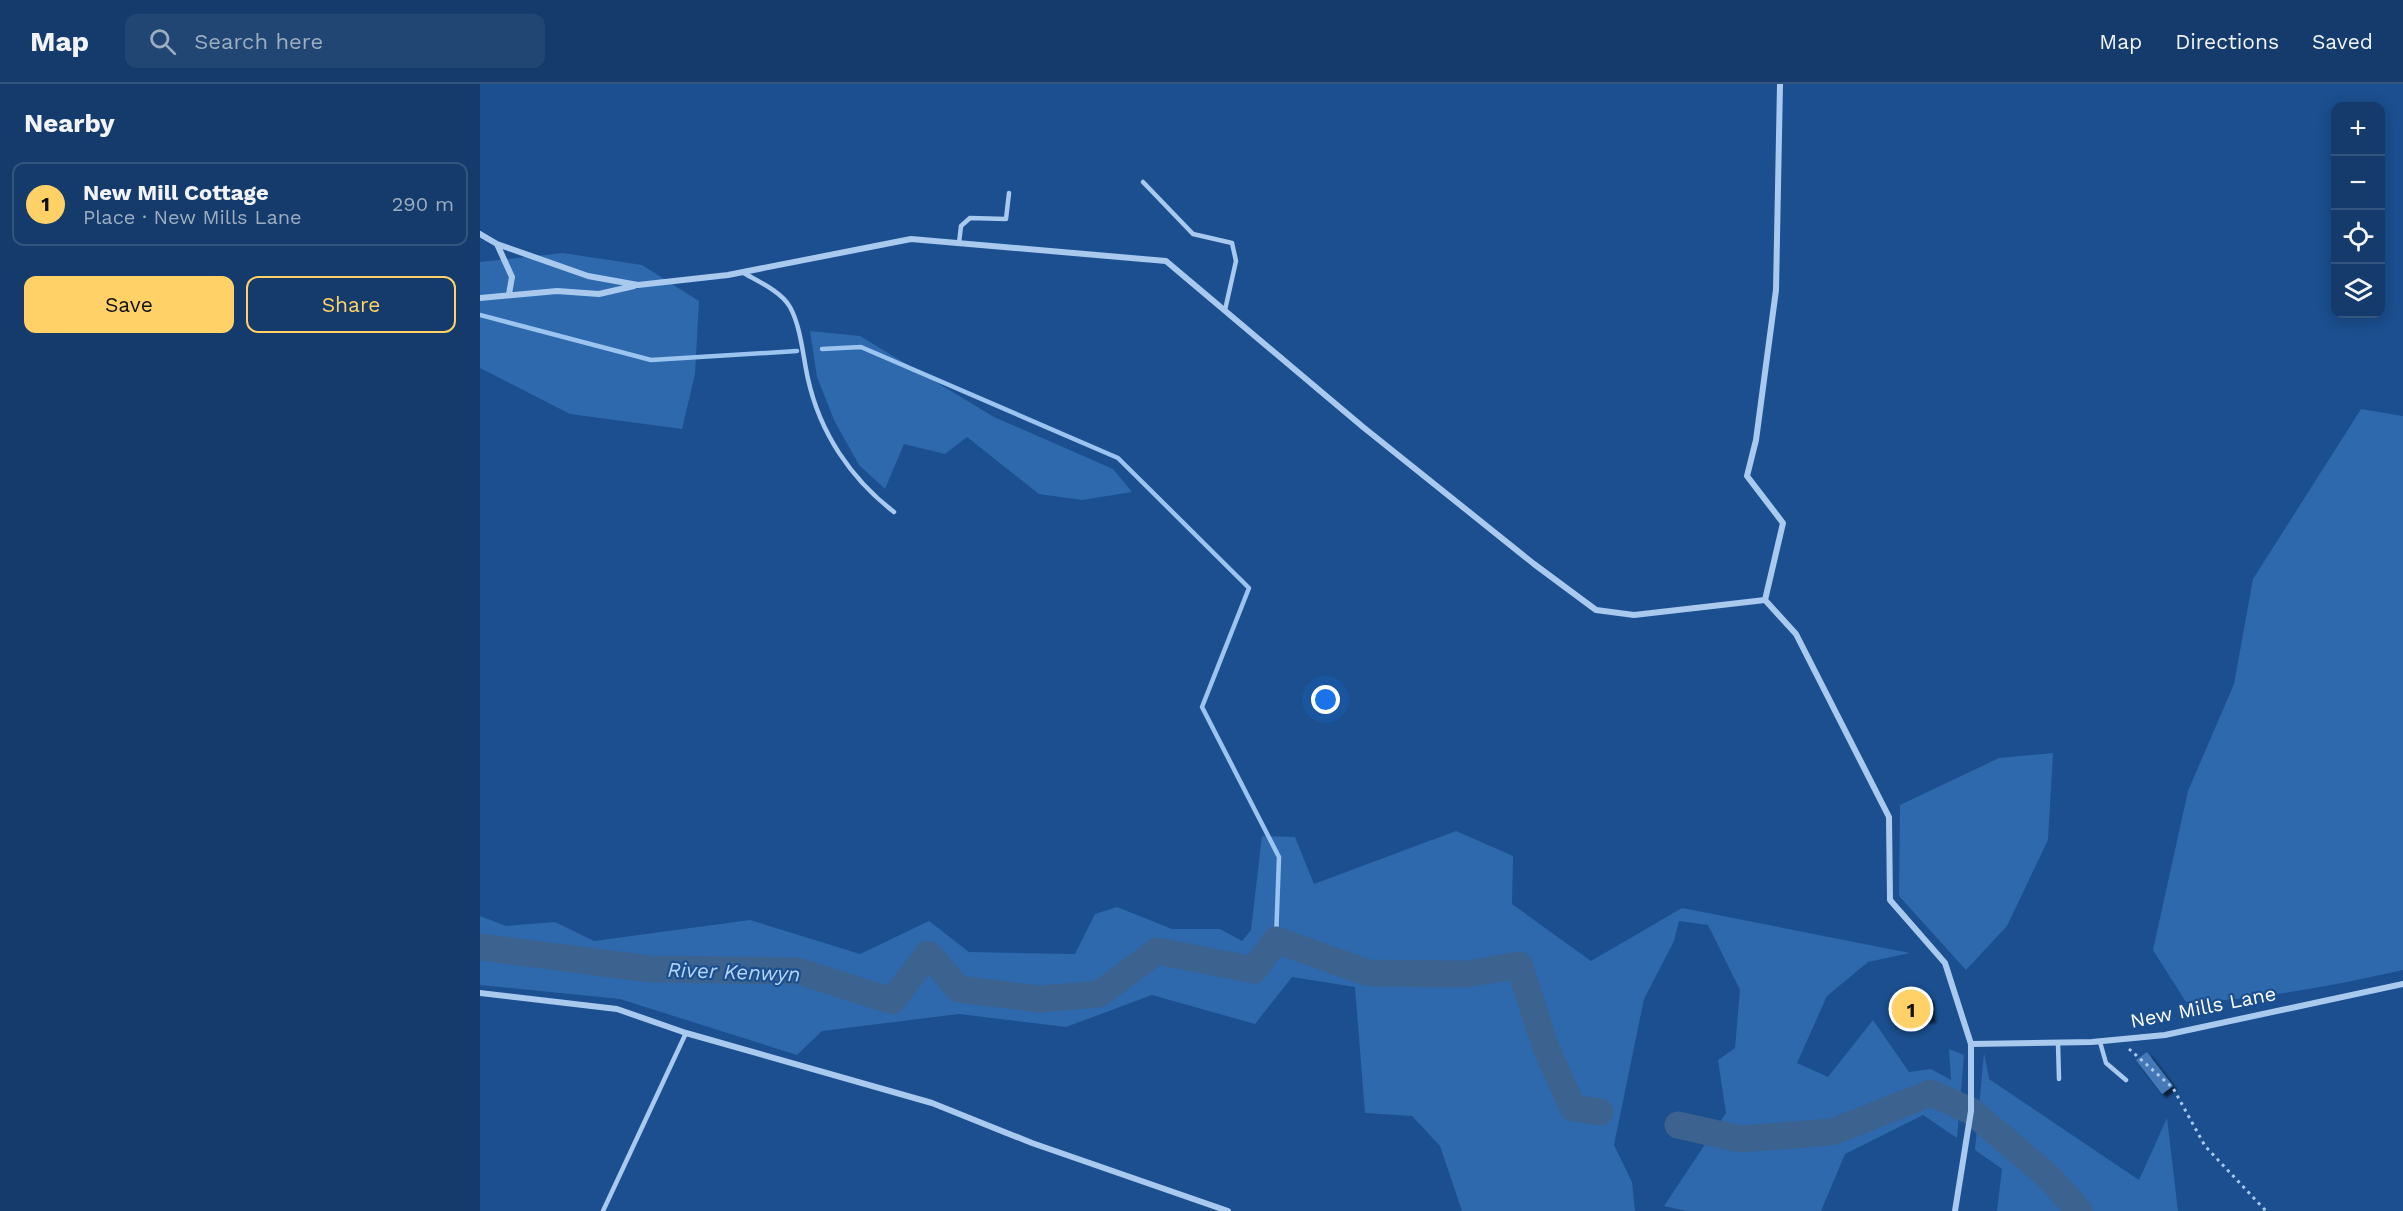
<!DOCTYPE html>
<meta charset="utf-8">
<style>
:root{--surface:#143b6b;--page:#214673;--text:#f1f3f6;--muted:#9dadc1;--line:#33557e;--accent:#ffd166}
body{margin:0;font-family:"Work Sans",sans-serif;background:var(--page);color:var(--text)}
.controls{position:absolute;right:18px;top:18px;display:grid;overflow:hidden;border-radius:12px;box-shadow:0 3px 15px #0003}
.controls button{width:54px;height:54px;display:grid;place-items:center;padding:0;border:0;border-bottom:2px solid var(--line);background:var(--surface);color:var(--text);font:30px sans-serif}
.you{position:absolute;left:846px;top:616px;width:21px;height:21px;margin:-15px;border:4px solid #fff;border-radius:50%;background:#1a73e8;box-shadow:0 0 0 9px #1a73e833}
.badge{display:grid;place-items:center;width:39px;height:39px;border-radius:50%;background:var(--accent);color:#111;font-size:20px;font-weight:700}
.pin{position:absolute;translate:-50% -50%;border:3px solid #fff;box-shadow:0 2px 6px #0006}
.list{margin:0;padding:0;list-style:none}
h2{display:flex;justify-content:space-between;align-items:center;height:78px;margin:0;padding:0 24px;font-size:26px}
h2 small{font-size:20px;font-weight:400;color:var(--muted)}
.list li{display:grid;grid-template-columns:39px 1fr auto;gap:18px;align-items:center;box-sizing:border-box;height:84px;margin:0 12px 12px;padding:0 12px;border:2px solid var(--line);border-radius:12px}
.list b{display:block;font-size:22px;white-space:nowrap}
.list p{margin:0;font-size:20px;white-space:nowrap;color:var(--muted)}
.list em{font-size:20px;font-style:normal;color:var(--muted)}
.actions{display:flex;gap:12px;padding:18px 24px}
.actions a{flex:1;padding:14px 0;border:2px solid var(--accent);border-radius:12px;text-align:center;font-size:21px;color:var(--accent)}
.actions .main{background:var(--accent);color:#111}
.icon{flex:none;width:33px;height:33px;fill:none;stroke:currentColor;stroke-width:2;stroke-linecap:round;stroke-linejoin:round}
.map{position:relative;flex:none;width:1923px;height:1127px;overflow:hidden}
header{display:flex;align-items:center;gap:36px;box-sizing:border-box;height:84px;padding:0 30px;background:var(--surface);border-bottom:2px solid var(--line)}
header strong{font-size:28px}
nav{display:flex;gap:33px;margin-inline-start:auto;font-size:21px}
.search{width:420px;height:54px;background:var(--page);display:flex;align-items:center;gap:15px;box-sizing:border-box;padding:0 21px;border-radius:12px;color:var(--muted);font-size:22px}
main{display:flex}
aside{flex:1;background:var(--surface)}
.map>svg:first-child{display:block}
.green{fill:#2e69ad}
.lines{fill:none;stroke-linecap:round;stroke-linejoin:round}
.stream{stroke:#9cc4f0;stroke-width:4.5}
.river{stroke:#3c6290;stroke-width:27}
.building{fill:#4478b7;filter:url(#shadow)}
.path{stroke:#a9c9ee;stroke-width:3;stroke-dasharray:3 4.5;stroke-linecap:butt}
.service{stroke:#a9c9ee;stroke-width:4.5}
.minor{stroke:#a9c9ee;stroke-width:6}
.labels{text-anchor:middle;stroke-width:4.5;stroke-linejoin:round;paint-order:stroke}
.street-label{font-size:20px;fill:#fff;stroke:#1b4f8f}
.water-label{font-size:21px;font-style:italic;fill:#b5d3f5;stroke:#1b4f8f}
</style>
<header>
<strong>Map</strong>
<div class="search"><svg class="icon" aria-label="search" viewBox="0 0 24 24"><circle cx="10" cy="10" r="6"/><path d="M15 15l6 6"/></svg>Search here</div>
<nav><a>Map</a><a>Directions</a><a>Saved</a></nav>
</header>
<main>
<aside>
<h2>Nearby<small></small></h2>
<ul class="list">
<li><span class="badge">1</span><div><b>New Mill Cottage</b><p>Place · New Mills Lane</p></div><em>290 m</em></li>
</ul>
<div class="actions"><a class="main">Save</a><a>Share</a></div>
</aside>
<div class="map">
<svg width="1923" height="1127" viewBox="0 0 1923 1127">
<defs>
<filter id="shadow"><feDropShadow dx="4" dy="4" stdDeviation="1.5" flood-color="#0009"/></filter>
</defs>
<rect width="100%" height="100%" fill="#1b4f8f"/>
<path class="green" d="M83,169L162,181L219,217L215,290L202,345L90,330L0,284V178Z
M330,247L380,252L514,333L633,385L652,408L602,416L559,410L487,353L465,370L424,360L405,405L379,381L354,336L337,293Z
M1881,325L1923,332V886C1852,902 1779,916 1706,918L1673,866L1708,707L1754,600L1773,495Z
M1573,669L1568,756L1527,842L1486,886L1419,812L1420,721L1519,674Z
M976,747L1033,772L1032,820L1111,877L1202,824L1430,869L1388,878L1347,912L1317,979L1348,993L1393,936L1429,988L1451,985L1471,996L1469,965L1484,971L1477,1054L1443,1031L1365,1070L1341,1127H1206L1184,1122L1246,1029L1238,976L1255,964L1260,906L1228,841L1199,837L1194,857L1164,915L1134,1061L1152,1098L1155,1127H982L960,1062L932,1032L885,1029L875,903L812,893L775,940L672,911L586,943L479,930L342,947L317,971L140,915L0,901V832L26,842L75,838L114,857L270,836L380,870L449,837L489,868L595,870L615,830L637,823L692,845H740L762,857L771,846L782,752L815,753L834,800Z
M1504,969L1509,995L1659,1096L1687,1034L1698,1127H1517L1522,1085L1495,1066Z"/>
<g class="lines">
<path class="stream" d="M0,231L171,276L317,267
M342,265L381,263L638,374L769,504L722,623L799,773L796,856"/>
<path class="river" d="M0,863L170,885L318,887L412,917L448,870L479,905L560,915L619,910L677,867L774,886L796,856L888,889L987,890L1039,881L1066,964L1093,1024L1120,1028
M1198,1041L1260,1055L1352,1048L1451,1009L1491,1027L1569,1093L1599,1127"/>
</g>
<path class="building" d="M1450,913L1452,935L1412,939L1410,916Z
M1667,968L1693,1002L1682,1010L1656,976Z"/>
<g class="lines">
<path class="path" d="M1649,965L1693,1004L1725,1062L1786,1127"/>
<path class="service" d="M663,98L713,150L752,159L756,177L745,226
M479,159L481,142L490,134L526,135L529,109
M262,188C277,197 301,207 310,223C321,243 323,273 328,295C340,349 371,395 414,428
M1620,958L1626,979L1646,996
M1578,959L1579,995
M123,1127L206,949"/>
<path class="minor" d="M0,150L17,160L108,192L158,201L248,191L431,155L686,177L883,343L1054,480L1116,526L1154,531L1285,516
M17,160L32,193L29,210
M0,214L77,207L119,210L154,202
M1285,516L1316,550L1409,733L1410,816L1465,879L1491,960V1027L1475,1127
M1285,516L1303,439L1267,392L1276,356L1296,206L1300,0
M0,909L137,925L206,949L452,1019L552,1059L748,1127
M1491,960L1612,958L1685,951L1923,900"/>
</g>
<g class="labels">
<g class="street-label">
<text transform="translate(1723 923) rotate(-11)" y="7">New Mills Lane</text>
</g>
<g class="water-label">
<text transform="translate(254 888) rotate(2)" y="7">River Kenwyn</text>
</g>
</g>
</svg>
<div class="controls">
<button>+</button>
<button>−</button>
<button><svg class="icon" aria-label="locate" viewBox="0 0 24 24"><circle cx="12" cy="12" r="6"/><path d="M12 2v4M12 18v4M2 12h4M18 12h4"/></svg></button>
<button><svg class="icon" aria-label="layers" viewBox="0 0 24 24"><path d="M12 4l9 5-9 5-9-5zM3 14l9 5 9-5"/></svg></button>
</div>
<div class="you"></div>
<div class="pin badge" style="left:1431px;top:925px">1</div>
</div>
</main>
